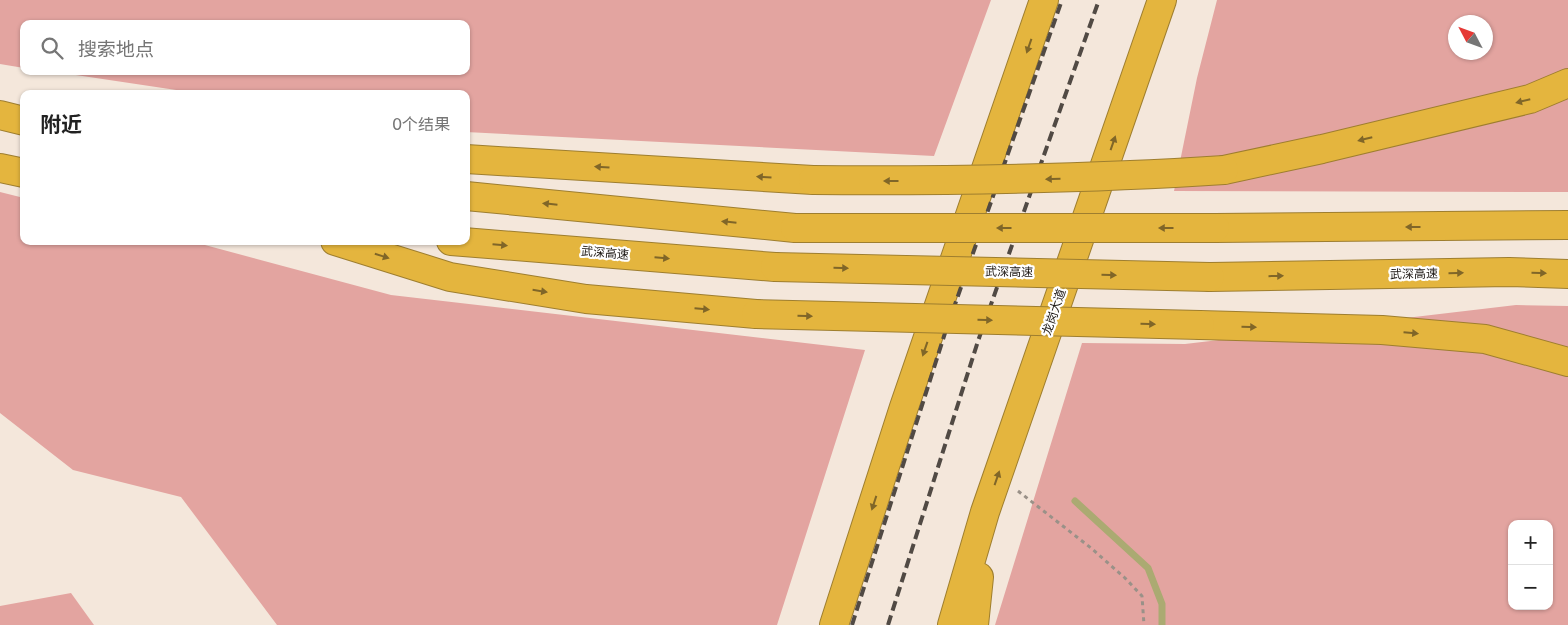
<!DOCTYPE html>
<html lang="zh">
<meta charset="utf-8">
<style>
:root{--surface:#fff;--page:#f2f2f2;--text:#222;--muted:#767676;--line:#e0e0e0}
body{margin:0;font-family:"Public Sans","Noto Sans SC",sans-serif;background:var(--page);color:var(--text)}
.controls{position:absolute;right:15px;bottom:15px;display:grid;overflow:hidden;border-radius:10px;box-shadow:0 1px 4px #0004}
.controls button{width:45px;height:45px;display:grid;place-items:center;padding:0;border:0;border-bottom:1px solid var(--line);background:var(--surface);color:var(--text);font:25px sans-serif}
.compass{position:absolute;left:1448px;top:15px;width:45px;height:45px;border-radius:50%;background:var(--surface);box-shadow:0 1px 4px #0004;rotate:311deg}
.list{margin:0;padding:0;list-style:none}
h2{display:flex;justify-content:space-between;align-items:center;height:65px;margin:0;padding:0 20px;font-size:21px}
h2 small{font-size:16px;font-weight:400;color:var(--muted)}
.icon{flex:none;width:28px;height:28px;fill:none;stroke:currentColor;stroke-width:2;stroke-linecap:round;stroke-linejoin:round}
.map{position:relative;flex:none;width:1568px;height:625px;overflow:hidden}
.search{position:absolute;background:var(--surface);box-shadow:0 1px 4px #0004;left:20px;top:20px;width:450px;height:55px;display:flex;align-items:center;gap:12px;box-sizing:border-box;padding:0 18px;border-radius:10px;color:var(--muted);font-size:19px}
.panel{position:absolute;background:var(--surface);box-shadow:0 1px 4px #0004;left:20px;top:90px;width:450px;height:155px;border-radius:10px}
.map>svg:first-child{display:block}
.forest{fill:#e3a4a0;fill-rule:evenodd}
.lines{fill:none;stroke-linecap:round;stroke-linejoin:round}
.stream{stroke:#abaa72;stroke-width:7}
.highway-casing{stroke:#9e7e2f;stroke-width:30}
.path{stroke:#9a9188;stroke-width:3;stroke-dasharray:4 4;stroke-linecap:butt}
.highway{stroke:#e4b53e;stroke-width:28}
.rail{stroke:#514a44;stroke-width:4;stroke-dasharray:10 5;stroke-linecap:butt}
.highway-bridge-casing{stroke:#9e7e2f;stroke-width:30;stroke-linecap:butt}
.highway-bridge{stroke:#e4b53e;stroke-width:28}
.oneway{fill:#806628}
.labels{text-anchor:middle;stroke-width:4.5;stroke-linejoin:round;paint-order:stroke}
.street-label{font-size:12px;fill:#1c1713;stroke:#fff}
</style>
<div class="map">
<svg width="1568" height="625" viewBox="0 0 1568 625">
<rect width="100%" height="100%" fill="#f4e7db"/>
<path class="forest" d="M0,0H991L934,156L466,132V94H203L49,71H466V24H24V68L0,64Z
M1217,0H1568V192L1174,191L1197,78ZM1456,22H1486V52H1456Z
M0,192L24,198V241H190L391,295L865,350L777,625H277L181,497L73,470L0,413Z
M1516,305L1568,306V625H995L1082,343L1185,344ZM1512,524H1549V606H1512Z
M71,593L94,625H0V606Z"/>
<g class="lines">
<path class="stream" d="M1075,501L1148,568L1162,604V625"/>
<defs>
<path id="highway" d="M0,115L24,121
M466,159L813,180
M0,168L24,173
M1224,170L1322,149L1530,99L1568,83
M466,196L795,228
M1215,228L1568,225
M335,241L450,277L586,299L756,314
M451,241L775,267
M1210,277L1509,272L1568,274
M1200,325L1382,330L1485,339L1568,362
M834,625L904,407L1044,0
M952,625L985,512L1162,0
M974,625L979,577"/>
</defs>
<use href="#highway" class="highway-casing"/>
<path class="path" d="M1018,491L1091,548L1125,578L1142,596L1144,625"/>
<use href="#highway" class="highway"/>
<path class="rail" d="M852,625L946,330L1062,0
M888,625L978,341L1099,0"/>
<defs>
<path id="highway-bridge" d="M813,180C950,181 1087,179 1224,170
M795,228H1215
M775,267L1210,277
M756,314L1200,325"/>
</defs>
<use href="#highway-bridge" class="highway-bridge-casing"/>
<use href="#highway-bridge" class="highway-bridge"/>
</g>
<defs><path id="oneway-solid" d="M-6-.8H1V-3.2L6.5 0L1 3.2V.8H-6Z" transform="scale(1.25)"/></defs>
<g class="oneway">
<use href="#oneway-solid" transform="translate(1029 46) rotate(109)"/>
<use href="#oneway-solid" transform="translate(1523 101) rotate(166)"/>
<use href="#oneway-solid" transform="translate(1365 139) rotate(166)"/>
<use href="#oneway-solid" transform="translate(1113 143) rotate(-71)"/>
<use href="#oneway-solid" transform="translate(602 167) rotate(-176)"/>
<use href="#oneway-solid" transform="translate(764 177) rotate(-176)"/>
<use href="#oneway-solid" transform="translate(1053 179) rotate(178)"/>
<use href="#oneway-solid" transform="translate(891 181) rotate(-180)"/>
<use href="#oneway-solid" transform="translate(550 204) rotate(-174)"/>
<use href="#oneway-solid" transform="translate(729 222) rotate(-174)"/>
<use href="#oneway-solid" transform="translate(1413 227) rotate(180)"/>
<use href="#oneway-solid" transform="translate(1004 228) rotate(-180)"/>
<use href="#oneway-solid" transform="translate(1166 228) rotate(-180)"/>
<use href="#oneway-solid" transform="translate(500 245) rotate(5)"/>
<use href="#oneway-solid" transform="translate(382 256) rotate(17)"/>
<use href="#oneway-solid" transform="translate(662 258) rotate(5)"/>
<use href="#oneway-solid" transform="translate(841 268) rotate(1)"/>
<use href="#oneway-solid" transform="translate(1456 273) rotate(-1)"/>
<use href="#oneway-solid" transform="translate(1539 273) rotate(2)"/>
<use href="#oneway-solid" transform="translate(1109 275) rotate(1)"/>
<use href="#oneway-solid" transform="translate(1276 276) rotate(-1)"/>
<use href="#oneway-solid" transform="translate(540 291) rotate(9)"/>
<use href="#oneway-solid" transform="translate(702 309) rotate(5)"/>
<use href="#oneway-solid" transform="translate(805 316) rotate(1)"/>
<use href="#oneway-solid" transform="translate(985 320) rotate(1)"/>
<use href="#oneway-solid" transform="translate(1148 324) rotate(1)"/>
<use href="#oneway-solid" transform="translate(1249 327) rotate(1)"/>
<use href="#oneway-solid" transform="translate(1411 333) rotate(5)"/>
<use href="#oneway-solid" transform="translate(925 349) rotate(109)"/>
<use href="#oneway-solid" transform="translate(997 478) rotate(-71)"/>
<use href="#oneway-solid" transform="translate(874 503) rotate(108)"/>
</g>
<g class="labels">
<g class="street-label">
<text transform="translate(605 253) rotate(5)" y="4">武深高速</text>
<text transform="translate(1009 272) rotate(1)" y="4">武深高速</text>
<text transform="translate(1414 274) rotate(-1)" y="4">武深高速</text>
<text transform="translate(1054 312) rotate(-71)" y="4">龙岗大道</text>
</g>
</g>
</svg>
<div class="controls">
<button>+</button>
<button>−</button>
</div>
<svg class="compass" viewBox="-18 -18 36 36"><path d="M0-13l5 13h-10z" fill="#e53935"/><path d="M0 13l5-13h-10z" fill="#767676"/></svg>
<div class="search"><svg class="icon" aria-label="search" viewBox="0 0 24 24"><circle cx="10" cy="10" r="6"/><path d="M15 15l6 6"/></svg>搜索地点</div>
<section class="panel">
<h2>附近<small>0个结果</small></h2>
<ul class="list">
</ul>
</section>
</div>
